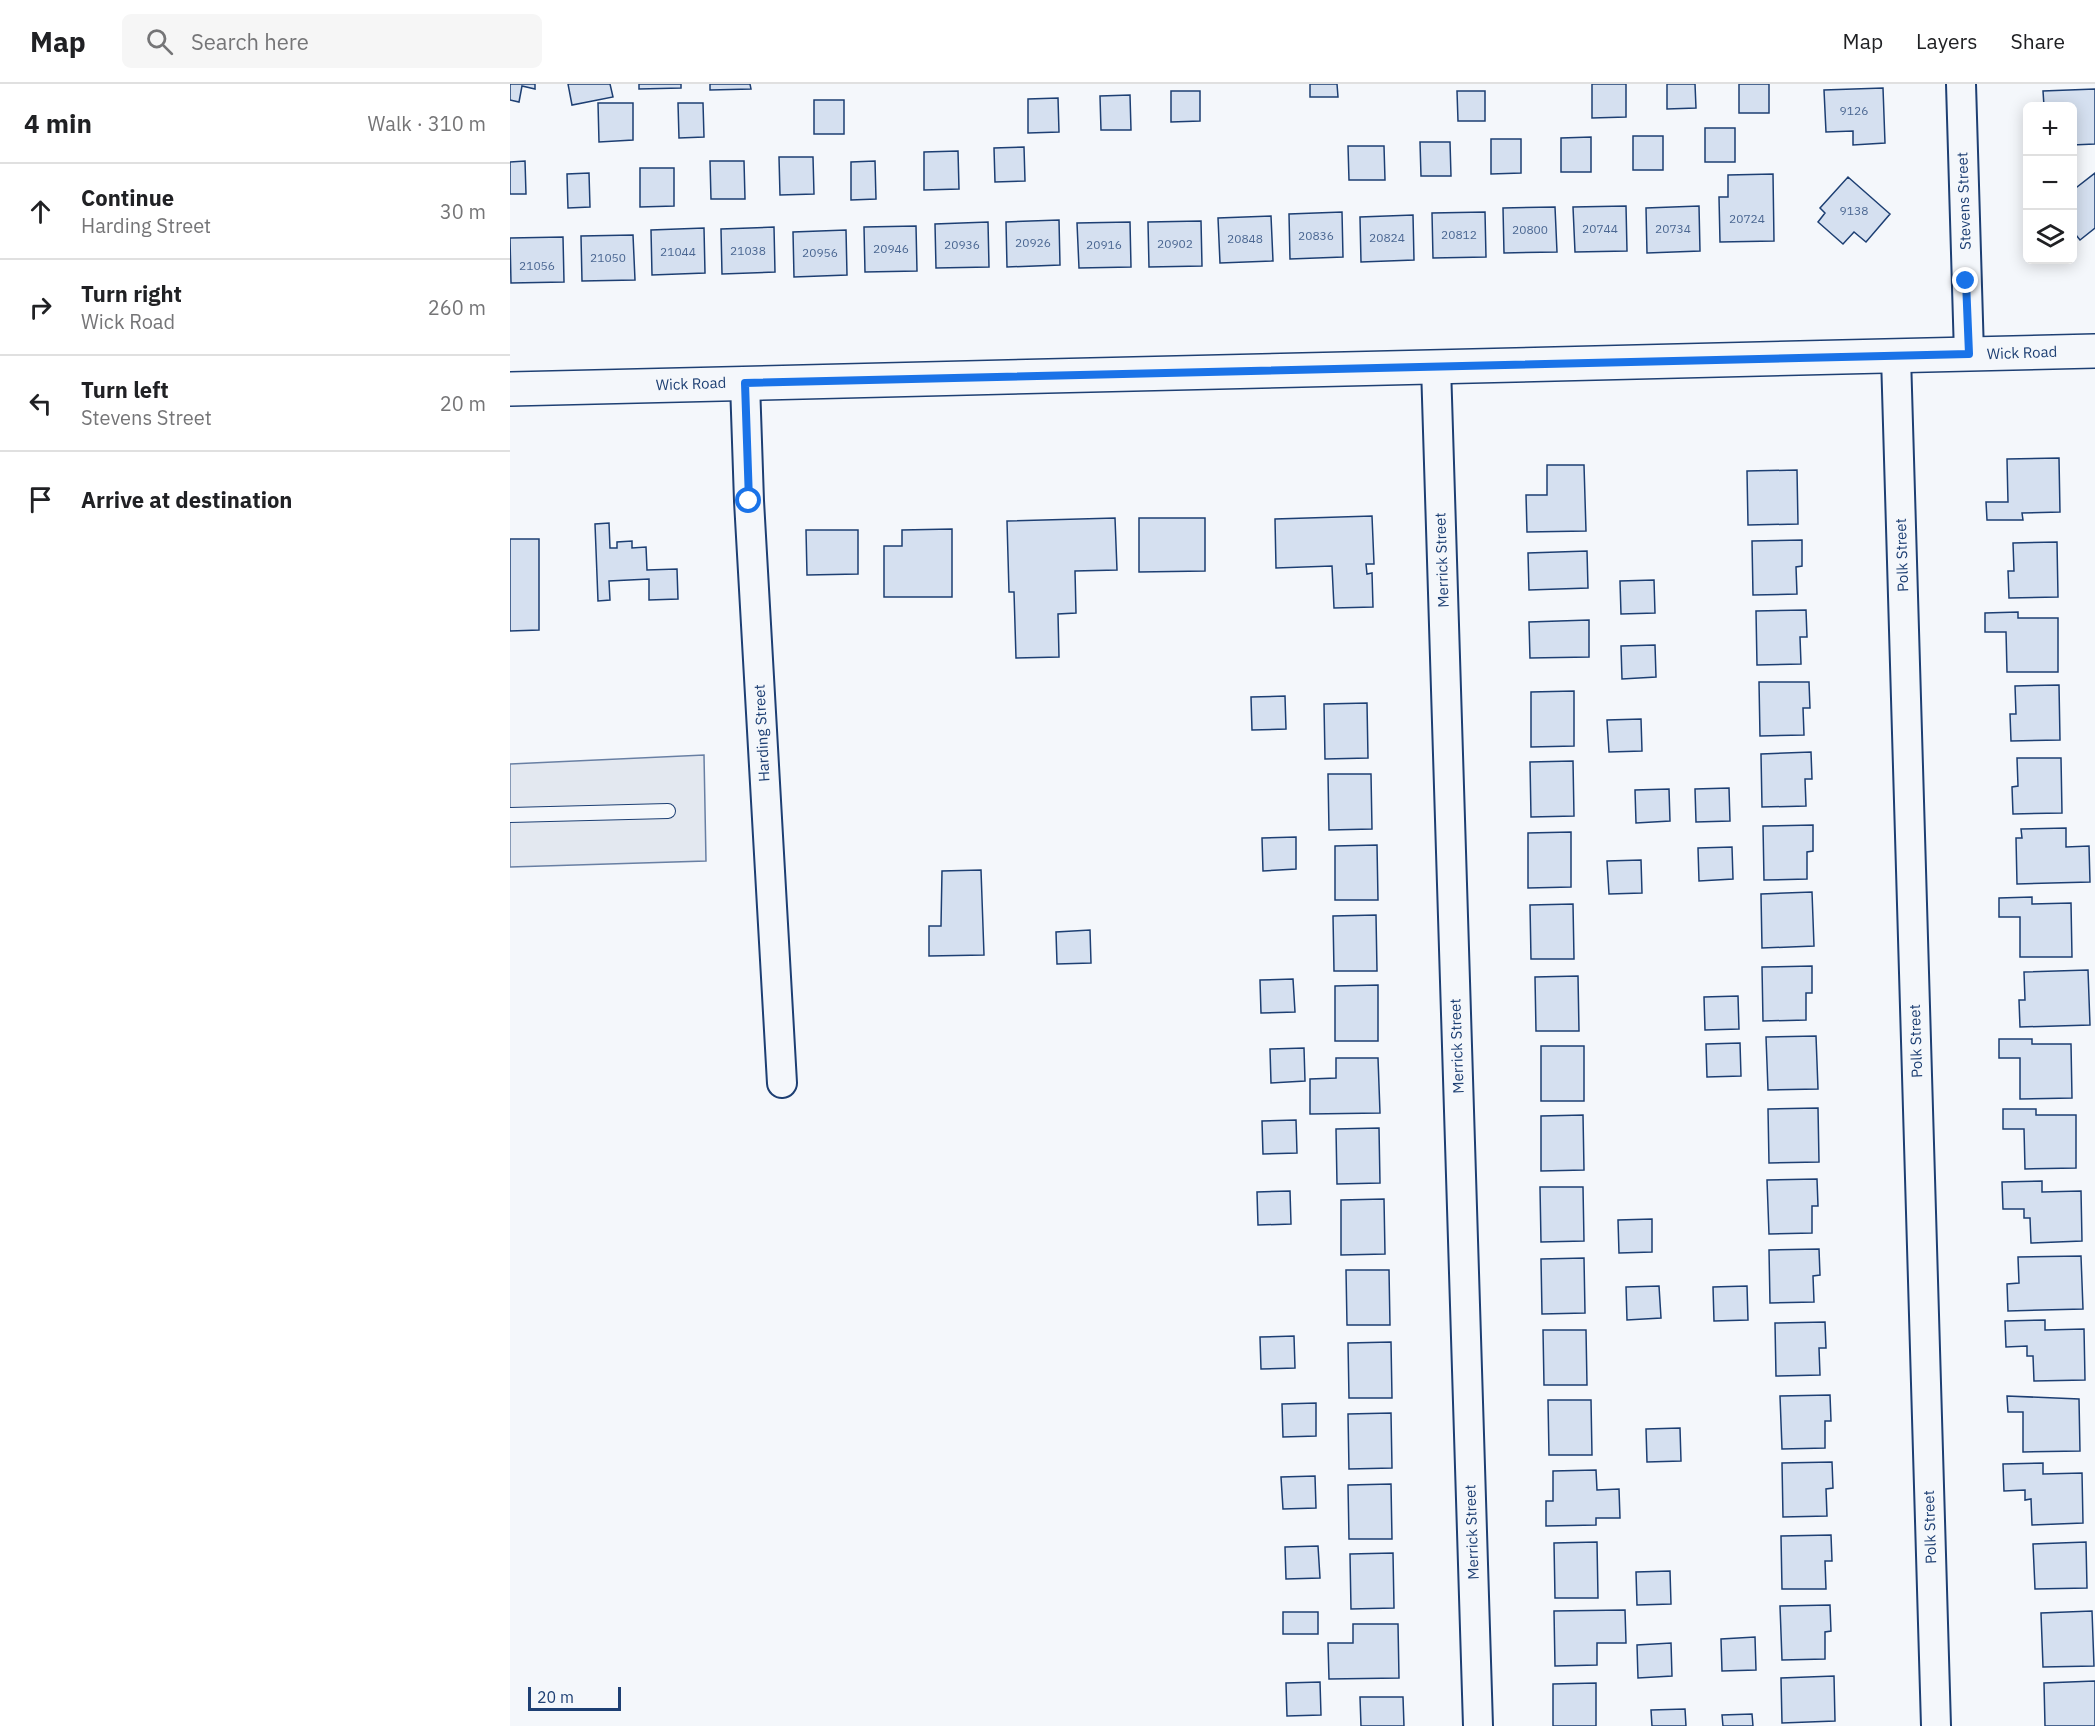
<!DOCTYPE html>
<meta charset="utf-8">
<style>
:root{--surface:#fff;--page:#f6f6f6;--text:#202124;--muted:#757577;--line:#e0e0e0}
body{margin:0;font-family:"IBM Plex Sans",sans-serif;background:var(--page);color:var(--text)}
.controls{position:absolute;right:18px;top:18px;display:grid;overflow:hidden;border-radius:9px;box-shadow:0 3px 15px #0003}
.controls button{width:54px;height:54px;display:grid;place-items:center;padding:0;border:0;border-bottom:2px solid var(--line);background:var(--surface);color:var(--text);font:30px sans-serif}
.scale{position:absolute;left:18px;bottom:15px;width:93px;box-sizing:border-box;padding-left:6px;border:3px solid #1d3f73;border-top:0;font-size:16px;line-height:21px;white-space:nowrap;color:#1d3f73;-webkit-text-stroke:4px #f4f7fb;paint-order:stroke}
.stop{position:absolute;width:18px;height:18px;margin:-14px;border:4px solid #1a73e8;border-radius:50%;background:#fff}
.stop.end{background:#1a73e8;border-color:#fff;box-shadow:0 2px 6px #0008}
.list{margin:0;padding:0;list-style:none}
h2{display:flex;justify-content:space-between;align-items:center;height:78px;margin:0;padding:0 24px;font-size:26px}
h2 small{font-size:20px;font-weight:400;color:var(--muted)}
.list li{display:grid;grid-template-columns:39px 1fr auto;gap:18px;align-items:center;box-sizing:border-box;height:96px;padding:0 24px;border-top:2px solid var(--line)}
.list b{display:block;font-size:22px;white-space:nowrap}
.list p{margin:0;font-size:20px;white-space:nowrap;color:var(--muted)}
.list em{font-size:20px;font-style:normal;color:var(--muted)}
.icon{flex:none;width:33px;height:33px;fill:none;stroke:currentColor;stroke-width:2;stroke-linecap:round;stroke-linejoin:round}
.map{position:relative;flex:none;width:1585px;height:1642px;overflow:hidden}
header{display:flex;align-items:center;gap:36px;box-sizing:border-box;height:84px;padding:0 30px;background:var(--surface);border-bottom:2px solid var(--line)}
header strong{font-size:28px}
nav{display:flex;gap:33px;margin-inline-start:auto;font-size:21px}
.search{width:420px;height:54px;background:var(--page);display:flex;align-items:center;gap:15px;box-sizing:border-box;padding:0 21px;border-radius:9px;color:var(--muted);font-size:22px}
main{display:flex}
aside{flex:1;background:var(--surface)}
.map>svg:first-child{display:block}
.parking{fill:#e3e8f0;stroke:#687fa3;stroke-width:1.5}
.building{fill:#d5e0f0;stroke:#1d3f73;stroke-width:1.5}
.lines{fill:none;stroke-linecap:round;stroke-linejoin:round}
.lane-casing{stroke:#1d3f73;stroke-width:16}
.street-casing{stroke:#1d3f73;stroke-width:32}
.secondary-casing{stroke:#1d3f73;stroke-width:36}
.lane{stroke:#f4f7fb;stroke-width:14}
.street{stroke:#f4f7fb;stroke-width:28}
.secondary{stroke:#f4f7fb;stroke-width:33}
.route{stroke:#1a73e8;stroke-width:8}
.labels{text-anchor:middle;stroke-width:4.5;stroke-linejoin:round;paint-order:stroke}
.number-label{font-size:12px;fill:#4b6792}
.street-label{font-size:15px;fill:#1d3f73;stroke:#f4f7fb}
</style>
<header>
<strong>Map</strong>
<div class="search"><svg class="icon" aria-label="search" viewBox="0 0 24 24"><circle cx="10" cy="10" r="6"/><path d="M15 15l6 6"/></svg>Search here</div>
<nav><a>Map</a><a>Layers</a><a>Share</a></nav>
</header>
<main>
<aside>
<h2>4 min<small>Walk · 310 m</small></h2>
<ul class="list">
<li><svg class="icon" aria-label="ahead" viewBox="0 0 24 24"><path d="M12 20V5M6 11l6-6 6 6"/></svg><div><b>Continue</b><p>Harding Street</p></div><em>30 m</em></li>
<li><svg class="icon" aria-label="right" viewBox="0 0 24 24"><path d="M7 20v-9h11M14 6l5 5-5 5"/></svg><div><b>Turn right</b><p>Wick Road</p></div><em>260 m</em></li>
<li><svg class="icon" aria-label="left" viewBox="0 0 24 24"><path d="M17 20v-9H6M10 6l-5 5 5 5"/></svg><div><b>Turn left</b><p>Stevens Street</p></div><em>20 m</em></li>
<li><svg class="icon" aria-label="arrive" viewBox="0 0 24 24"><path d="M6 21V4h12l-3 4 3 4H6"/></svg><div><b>Arrive at destination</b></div></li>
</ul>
</aside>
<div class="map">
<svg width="1585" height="1642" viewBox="0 0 1585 1642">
<rect width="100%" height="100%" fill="#f4f7fb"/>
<path class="parking" d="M194,671L196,777L0,783V680Z"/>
<path class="building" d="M0,0H25V5L12,2L9,18L0,16Z
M58,0H100L103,13L62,21Z
M129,0H171V4L129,5Z
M200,0H240L241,5L200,6Z
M800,0H827L828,13H800Z
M1082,0H1116V33L1082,34Z
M1157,0H1185L1186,24L1157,25Z
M1229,0H1259V29H1229Z
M1373,4L1375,59L1343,61V47L1316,48L1314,6Z
M1585,5V60L1562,61V22H1534L1533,7Z
M661,7H690V37L661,38Z
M947,7H975V37H948Z
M620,11L621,46H591L590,12Z
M548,14L549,48L518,49V15Z
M304,16H334V50H304Z
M88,19H123V56L89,58Z
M168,19H193L194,53L169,54Z
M1195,44H1225V78H1195Z
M1123,52H1153V86H1123Z
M1081,53V88H1051V54Z
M981,55H1011V89L981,90Z
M910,58H940L941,92H911Z
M838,62H874L875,96H839Z
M514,63L515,97L485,98L484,64Z
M448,67L449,105L414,106V68Z
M269,73H303L304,110L270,111Z
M15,77L16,110H0V78Z
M200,77H234L235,115H201Z
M365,77L366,115L341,116V78Z
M130,84H164V122L130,123Z
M79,89L80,123L58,124L57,90Z
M1585,89V144L1570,156L1562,146V97L1567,103Z
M1263,90L1264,157L1210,158L1209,113H1218V91Z
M1338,93L1380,130L1356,158L1344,148L1333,160L1308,138L1315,129L1310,124Z
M1116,122L1117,167L1065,168L1063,123Z
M1189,122L1190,167L1137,169L1136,124Z
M1045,123L1047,168L994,169L993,124Z
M832,128L833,173L780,175L779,130Z
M975,128L976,173L923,174L922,129Z
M903,131L904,176L851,178L850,133Z
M761,132L763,177L710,179L708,134Z
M549,136L550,181L497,183L496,138Z
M691,137L692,182L639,183L638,138Z
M478,138L479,183L426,184L425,140Z
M620,138L621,183L569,184L567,139Z
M406,142L407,187L355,188L354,143Z
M264,143L265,188L212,190L211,145Z
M194,144L195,189L142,191L141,146Z
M336,146L337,191L284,193L283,148Z
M123,151L125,196L72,197L71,152Z
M53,153L54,198L1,199L0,154Z
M1549,374L1550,428L1512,429L1513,436H1477L1476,418H1498L1497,375Z
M1037,381H1074L1076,447L1017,448L1016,411H1037Z
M1287,386L1288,440L1238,441L1237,387Z
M862,432L864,480H856L857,490L862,489L863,523L824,524L822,482L766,484L765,435Z
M605,434L607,486L565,487L566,529L548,530L549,573L506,574L504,508H499L497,437Z
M629,434H695V487L629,488Z
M99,439L100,464H107V458L122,457V464L136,463L137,486L167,485L168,515L139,516V495L99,497L100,516L88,517L85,440Z
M442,445V513H374V462H392V446Z
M296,446H348V490L297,491Z
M0,455H29V546L0,547Z
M1292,456V482L1286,483L1287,510L1243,511L1242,457Z
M1547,458L1548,513L1499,514L1498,487H1504L1503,459Z
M1077,467L1078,504L1019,506L1018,469Z
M1144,496L1145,529L1111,530L1110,497Z
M1296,526L1297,553H1290L1291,580L1247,581L1246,527Z
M1508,528V534H1548V588H1497L1496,548H1475V529Z
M1079,536V573L1020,574L1019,538Z
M1145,561L1146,593L1112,595L1111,562Z
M1249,598H1299L1300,624H1293L1294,651L1250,652Z
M1549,601L1550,656L1501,657L1500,630H1506L1505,602Z
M1064,607V662L1021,663V608Z
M775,612L776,645L742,646L741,613Z
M857,619L858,674L815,675L814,620Z
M1131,635L1132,667L1099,668L1097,636Z
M1301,668L1302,695H1295L1296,722L1252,723L1251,670Z
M1507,674H1551L1552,729L1503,730L1502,703L1508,702Z
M1063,677L1064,732L1021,733L1020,678Z
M818,690H861L862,745L819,746Z
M1219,704L1220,737L1186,738L1185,705Z
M1159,705L1160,737L1126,739L1125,706Z
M1303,741V767L1297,768V795L1254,796L1253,742Z
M1556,744V763L1579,762L1580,798L1507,800L1506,754H1512L1511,745Z
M1061,748V803L1018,804V749Z
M786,753V785L753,787L752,754Z
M867,761L868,816H825V762Z
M1222,763L1223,795L1189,797L1188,764Z
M1131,776L1132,809L1099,810L1097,777Z
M471,786L474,871L419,872V842H431L432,787Z
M1302,808L1304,862L1252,864L1251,810Z
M1522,813V820L1561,819L1562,873H1510V833H1489V814Z
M1063,820L1064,875H1021L1020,821Z
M866,831L867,887H824L823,832Z
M580,846L581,879L547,880L546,848Z
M1302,882V909H1296V936L1253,937L1252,883Z
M1578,886L1580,941L1510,943L1509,916H1515L1514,888Z
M1068,892L1069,947H1026L1025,893Z
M783,895L785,928L751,929L750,896Z
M868,901V957H825V902Z
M1228,912L1229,945L1195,946L1194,913Z
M1306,952L1308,1005L1258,1006L1256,953Z
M1489,955H1522V960H1561L1562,1014L1510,1015V974H1489Z
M1230,959L1231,992L1197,993L1196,960Z
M1031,962H1074V1017H1031Z
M794,964L795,997L761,999L760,965Z
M826,974H868L870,1029L800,1030V995L826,994Z
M1308,1024L1309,1078L1259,1079L1258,1025Z
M1493,1025H1526V1031H1566V1084L1515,1085L1514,1045H1493Z
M1073,1031L1074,1086L1031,1087V1032Z
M786,1036L787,1069L753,1070L752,1037Z
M869,1044L870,1099L827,1100L826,1045Z
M1307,1095L1308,1122H1302V1149L1259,1150L1257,1096Z
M1532,1097V1108L1571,1107L1572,1157L1521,1159L1520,1134H1514V1125H1493L1492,1098Z
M1030,1103H1073L1074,1157L1031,1158Z
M780,1107L781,1140L748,1141L747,1108Z
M874,1115L875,1170L831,1171V1116Z
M1142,1135V1168L1109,1169L1108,1136Z
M1309,1165L1310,1191L1303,1192L1304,1218L1260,1219L1259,1166Z
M1571,1172L1573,1225L1498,1227L1497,1200L1509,1199L1508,1173Z
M1074,1174L1075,1229L1032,1230L1031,1175Z
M836,1186H879L880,1241H837Z
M1149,1202L1151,1234L1117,1236L1116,1203Z
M1237,1202L1238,1236L1204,1237L1203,1203Z
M1535,1236V1246L1574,1245L1575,1296L1524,1297L1523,1272H1517V1262L1496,1263L1495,1237Z
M1315,1238L1316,1264H1309L1310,1291L1266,1292L1265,1239Z
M1033,1246H1076L1077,1301H1034Z
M784,1252L785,1284L751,1285L750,1253Z
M881,1258L882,1314H839L838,1259Z
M1320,1311L1321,1337H1315V1364L1272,1365L1270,1312Z
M1497,1312L1569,1315L1570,1367L1513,1368V1328H1498Z
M1038,1316H1081L1082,1371H1039Z
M806,1319V1352L773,1353L772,1320Z
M881,1329L882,1384L839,1385L838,1330Z
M1170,1344L1171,1377L1137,1378L1136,1345Z
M1322,1378L1323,1404L1316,1405L1317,1432L1273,1433L1272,1379Z
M1533,1379V1390L1572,1389L1573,1439L1522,1441L1521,1415L1515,1416V1406L1494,1407L1493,1380Z
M1086,1386L1087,1406L1109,1405L1110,1434H1086V1441L1036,1442V1417H1043V1387Z
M805,1392L806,1424L773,1425L771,1393Z
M881,1400L882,1455H839L838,1401Z
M1321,1451L1322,1477H1315L1316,1505H1272L1271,1452Z
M1087,1458L1088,1514H1045L1044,1459Z
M1576,1458L1577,1504L1525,1505L1523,1460Z
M808,1462L810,1494L776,1495L775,1463Z
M883,1469L884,1524L841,1525L840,1470Z
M1160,1487L1161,1520L1127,1521L1126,1488Z
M1320,1521L1321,1547L1315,1548V1575L1272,1576L1270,1522Z
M1115,1526L1116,1559H1087V1581L1045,1582L1044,1527Z
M1582,1527L1584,1582L1533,1583L1531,1529Z
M773,1528H808V1550H773Z
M843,1540H888L889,1594L819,1595L818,1559H843Z
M1245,1553L1246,1586L1212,1587L1211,1555Z
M1161,1559L1162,1592L1128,1594L1127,1561Z
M1324,1592L1325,1637L1272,1639L1271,1594Z
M1585,1597V1642H1535L1534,1599Z
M810,1598L811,1631L777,1632L776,1599Z
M1086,1599V1642H1043V1600Z
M850,1613H893L894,1642H851Z
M1175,1625L1176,1642H1142L1141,1626Z
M1242,1630L1243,1642H1213L1212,1631Z"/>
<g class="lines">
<defs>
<path id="lane" d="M0,731L158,727"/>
<path id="street" d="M1451,0L1459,270
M1386,272L1426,1642
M926,282L968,1642
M235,299L239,417L272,999"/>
<path id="secondary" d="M0,305L1585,267"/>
</defs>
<use href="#lane" class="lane-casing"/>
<use href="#street" class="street-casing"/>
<use href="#secondary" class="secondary-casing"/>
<use href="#lane" class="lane"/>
<use href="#street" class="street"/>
<use href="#secondary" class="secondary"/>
</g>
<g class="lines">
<path class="route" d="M239,417L235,299L1459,270L1456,197"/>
</g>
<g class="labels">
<g class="number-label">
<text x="1344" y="31">9126</text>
<text x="1344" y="131">9138</text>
<text x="1237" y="139">20724</text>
<text x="1090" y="149">20744</text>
<text x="1163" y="149">20734</text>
<text x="1020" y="150">20800</text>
<text x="949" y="155">20812</text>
<text x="806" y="156">20836</text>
<text x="877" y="158">20824</text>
<text x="735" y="159">20848</text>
<text x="523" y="163">20926</text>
<text x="665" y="164">20902</text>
<text x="452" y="165">20936</text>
<text x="594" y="165">20916</text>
<text x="381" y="169">20946</text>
<text x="238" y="171">21038</text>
<text x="168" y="172">21044</text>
<text x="310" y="173">20956</text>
<text x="98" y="178">21050</text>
<text x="27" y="186">21056</text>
</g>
<g class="street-label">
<text transform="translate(1454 117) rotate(-92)" y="5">Stevens Street</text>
<text transform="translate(1512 269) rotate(-2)" y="5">Wick Road</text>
<text transform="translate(181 300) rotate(-2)" y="5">Wick Road</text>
<text transform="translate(1392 471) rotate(-92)" y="5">Polk Street</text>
<text transform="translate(932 476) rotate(-92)" y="5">Merrick Street</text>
<text transform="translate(252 649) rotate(-93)" y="5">Harding Street</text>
<text transform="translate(1406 957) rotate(-92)" y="5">Polk Street</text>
<text transform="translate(947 962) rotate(-92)" y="5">Merrick Street</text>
<text transform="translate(1420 1443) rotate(-92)" y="5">Polk Street</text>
<text transform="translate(962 1448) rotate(-92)" y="5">Merrick Street</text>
</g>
</g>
</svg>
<div class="controls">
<button>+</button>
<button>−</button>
<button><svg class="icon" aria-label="layers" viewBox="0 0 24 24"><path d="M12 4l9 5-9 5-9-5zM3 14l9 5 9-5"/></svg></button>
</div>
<div class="scale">20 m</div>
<div class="stop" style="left:239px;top:417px"></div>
<div class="stop end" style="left:1456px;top:197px"></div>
</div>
</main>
